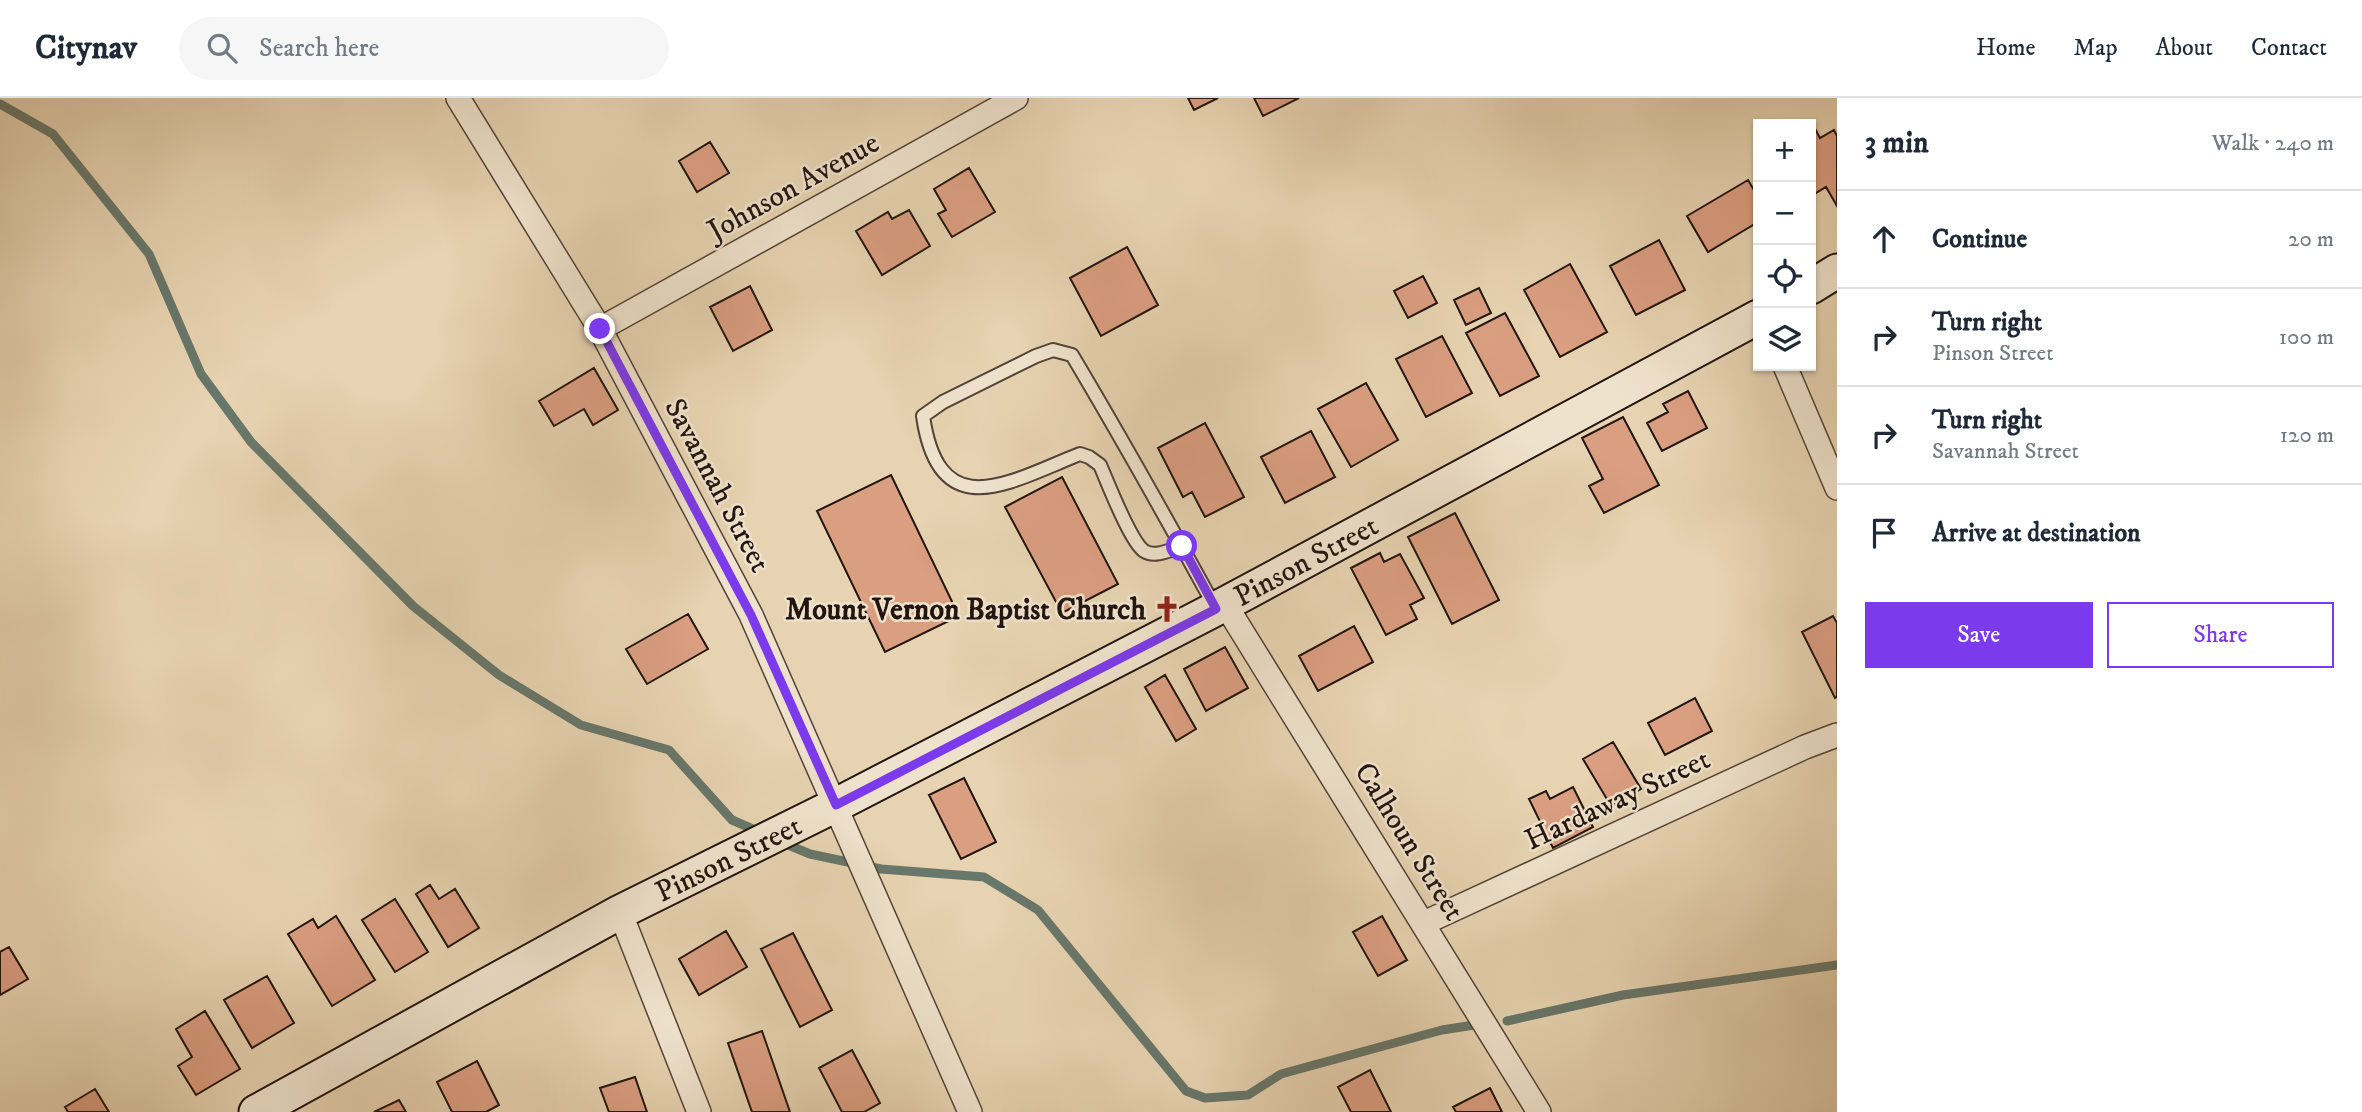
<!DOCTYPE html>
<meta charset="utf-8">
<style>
:root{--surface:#fff;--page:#f6f6f7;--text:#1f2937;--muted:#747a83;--line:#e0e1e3;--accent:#7c3aed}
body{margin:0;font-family:"IM FELL DW Pica",serif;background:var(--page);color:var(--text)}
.controls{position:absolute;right:21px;top:21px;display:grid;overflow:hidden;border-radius:0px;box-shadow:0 2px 5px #0004}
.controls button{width:63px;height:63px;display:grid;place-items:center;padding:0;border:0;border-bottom:2px solid var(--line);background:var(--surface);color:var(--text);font:35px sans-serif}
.stop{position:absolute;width:21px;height:21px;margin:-16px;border:5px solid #7c3aed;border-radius:50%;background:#fff}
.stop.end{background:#7c3aed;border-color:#fff;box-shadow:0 2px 7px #0008}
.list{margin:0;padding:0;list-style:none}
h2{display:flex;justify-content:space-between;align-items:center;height:91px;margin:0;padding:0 28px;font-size:30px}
h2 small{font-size:23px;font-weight:400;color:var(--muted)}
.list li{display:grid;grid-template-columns:46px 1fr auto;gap:21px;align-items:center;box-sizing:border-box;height:98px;padding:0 28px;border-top:2px solid var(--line)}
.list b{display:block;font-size:26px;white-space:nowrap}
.list p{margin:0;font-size:23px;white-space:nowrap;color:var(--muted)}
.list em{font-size:23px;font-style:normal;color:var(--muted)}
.actions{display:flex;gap:14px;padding:21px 28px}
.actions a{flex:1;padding:16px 0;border:2px solid var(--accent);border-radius:0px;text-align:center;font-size:24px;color:var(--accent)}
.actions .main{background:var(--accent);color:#fff}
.icon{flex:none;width:38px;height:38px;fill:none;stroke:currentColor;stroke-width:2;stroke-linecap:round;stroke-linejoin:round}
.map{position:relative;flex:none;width:1837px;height:1014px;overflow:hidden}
header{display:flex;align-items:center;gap:42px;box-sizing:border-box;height:98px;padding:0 35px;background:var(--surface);border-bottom:2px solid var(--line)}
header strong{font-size:33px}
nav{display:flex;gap:38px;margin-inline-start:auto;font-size:24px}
.search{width:490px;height:63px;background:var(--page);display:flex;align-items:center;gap:18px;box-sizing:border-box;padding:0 24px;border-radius:38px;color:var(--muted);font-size:26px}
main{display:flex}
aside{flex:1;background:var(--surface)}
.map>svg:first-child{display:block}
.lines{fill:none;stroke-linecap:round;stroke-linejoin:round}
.stream{stroke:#68776b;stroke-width:9}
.building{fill:#da9e81;stroke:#221510;stroke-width:2}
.lane-casing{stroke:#534438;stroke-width:16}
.street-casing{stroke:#534438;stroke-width:26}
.secondary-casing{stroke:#221510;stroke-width:37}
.lane{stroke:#efe2cc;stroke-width:12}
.street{stroke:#efe2cc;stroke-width:23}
.secondary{stroke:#efe2cc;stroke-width:33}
.route{stroke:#7c3aed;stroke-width:9}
.labels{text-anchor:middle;stroke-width:5;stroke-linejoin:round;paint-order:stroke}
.street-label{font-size:30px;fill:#221510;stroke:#efe2cc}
.poi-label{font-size:30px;font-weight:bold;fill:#221510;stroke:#efe2cc;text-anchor:end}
</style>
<header>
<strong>Citynav</strong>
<div class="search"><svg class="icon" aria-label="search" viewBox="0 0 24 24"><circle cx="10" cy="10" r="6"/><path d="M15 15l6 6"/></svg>Search here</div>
<nav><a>Home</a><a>Map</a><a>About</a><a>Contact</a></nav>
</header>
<main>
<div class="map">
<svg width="1837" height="1014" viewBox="0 0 1837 1014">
<rect width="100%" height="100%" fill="#e7d3b1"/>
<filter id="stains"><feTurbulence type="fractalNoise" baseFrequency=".00286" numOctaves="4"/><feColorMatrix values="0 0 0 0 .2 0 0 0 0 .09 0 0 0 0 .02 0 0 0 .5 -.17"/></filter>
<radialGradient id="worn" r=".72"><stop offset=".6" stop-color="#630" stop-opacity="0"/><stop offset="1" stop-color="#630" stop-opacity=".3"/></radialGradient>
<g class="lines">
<path class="stream" d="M0,6L53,36L149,156L201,276L251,344L413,508L499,577L581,627L669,652L732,722L762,735
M781,744L810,756L881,771L984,779L1038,812L1186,993L1205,1000L1248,997L1281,976L1442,932L1474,927
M1507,923L1623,897L1837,867"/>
</g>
<path class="building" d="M1188,0H1218L1194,12Z
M1254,0H1299L1263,18Z
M1813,27L1820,40L1834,32L1837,38V108L1826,89L1811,98V29Z
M710,44L729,75L697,94L679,63Z
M969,70L995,114L952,139L938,116L946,112L934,91Z
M1748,82L1758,99V124L1708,154L1687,118Z
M909,112L930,148L882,177L856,133L888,114L892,121Z
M1659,142L1685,192L1636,217L1610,168Z
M1127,149L1158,207L1101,238L1070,180Z
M1570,166L1607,234L1560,259L1524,192Z
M1423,178L1437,205L1408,220L1394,193Z
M750,188L772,232L733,253L710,209Z
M1479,190L1491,215L1466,227L1454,202Z
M1505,215L1539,278L1500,298L1466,235Z
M1442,238L1472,295L1426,319L1396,261Z
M594,270L618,312L593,327L584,311L554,328L539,303Z
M1366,285L1398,342L1351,369L1318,311Z
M1688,293L1707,330L1662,353L1647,325L1668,314L1663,306Z
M1623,319L1659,387L1604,415L1589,388L1603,381L1582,340Z
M1205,325L1244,399L1205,419L1192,394L1183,399L1158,350Z
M1311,333L1335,379L1285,405L1261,359Z
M891,377L959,518L885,554L817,413Z
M1062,379L1118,486L1062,515L1005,409Z
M1455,415L1499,502L1452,526L1408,439Z
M1380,455L1384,464L1400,456L1424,500L1410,507L1417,521L1386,537L1351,470Z
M688,516L708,551L647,586L626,551Z
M1833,518L1837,525V599L1835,600L1802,534Z
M1354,528L1373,564L1318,593L1299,558Z
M1225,549L1248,590L1206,613L1184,571Z
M1165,577L1196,631L1176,643L1145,589Z
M1695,600L1712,633L1665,657L1648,625Z
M1613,644L1641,691L1611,708L1583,661Z
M964,680L996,744L961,761L929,697Z
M1573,689L1593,729L1553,750L1529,701L1546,693L1550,701Z
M430,787L439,801L455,791L479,830L448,849L416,796Z
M395,801L428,854L395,874L362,822Z
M336,818L375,882L332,908L288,836L313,821L318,830Z
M1382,818L1407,862L1378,878L1353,834Z
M726,833L747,869L699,897L679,861Z
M793,835L832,912L800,929L761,851Z
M9,849L28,881L0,897V854Z
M267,878L294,925L252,950L224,902Z
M205,913L240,971L196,997L178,968L192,959L176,931Z
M762,933L790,1014H752L728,945Z
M852,952L880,1005L864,1014H842L819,970Z
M477,963L499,1007L486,1014H452L437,984Z
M1370,972L1391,1014H1351L1338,989Z
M635,979L647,1014H609L600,990Z
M1490,990L1502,1014H1456L1453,1009Z
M95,991L109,1014H68L65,1009Z
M399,1002L406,1014H374Z"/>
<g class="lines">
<defs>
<path id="lane" d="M1182,448C1170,452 1155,460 1144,453C1130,443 1108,385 1100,367L1089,359L1080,356C1011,383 939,430 923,318L943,304L1036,258L1053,252L1072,257C1122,341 1169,425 1216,511"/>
<path id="street" d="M458,0L600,231L751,517L970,1014
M600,231L1016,0
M1785,268L1837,390
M1225,506L1539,1014
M620,814L699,1014
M1424,825L1805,649L1837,637"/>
<g id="secondary">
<path d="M1811,189L1837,173"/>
<path id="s1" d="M256,1014L620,814L836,707L1225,506L1758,219"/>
</g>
</defs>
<use href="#lane" class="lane-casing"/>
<use href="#street" class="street-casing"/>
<use href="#secondary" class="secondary-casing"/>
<use href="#lane" class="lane"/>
<use href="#street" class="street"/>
<use href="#secondary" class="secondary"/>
</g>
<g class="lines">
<path class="route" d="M600,231L751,517L836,707L1216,511L1182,448"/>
</g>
<defs>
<symbol id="church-bare" viewBox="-9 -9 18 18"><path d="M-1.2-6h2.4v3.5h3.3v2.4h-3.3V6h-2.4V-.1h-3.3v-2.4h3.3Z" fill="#8f2418" stroke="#efe2cc" stroke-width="2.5" paint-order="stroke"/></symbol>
</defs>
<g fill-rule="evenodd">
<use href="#church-bare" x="1148" y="492" width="38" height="38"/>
</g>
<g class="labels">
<g class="street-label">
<text transform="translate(793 88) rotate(-29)" y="10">Johnson Avenue</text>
<text transform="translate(718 387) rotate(62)" y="10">Savannah Street</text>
<text dy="10" stroke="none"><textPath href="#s1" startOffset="1186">Pinson Street</textPath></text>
<text transform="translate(1617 701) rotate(-25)" y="10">Hardaway Street</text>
<text transform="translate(1410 743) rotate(58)" y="10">Calhoun Street</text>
<text dy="10" stroke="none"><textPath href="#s1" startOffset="536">Pinson Street</textPath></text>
</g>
<g class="poi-label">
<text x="1146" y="521">Mount Vernon Baptist Church</text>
</g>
</g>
<rect width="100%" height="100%" filter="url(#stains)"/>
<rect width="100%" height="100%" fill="url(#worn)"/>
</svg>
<div class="controls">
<button>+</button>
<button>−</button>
<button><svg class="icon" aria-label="locate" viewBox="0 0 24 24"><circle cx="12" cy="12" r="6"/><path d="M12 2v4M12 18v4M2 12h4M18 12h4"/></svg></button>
<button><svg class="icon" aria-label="layers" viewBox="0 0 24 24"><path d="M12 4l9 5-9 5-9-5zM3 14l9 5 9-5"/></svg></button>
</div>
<div class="stop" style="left:1182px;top:448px"></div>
<div class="stop end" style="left:600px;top:231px"></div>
</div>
<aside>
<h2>3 min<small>Walk · 240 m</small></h2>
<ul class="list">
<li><svg class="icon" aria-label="ahead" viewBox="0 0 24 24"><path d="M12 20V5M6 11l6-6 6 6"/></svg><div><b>Continue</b></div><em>20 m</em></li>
<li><svg class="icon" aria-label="right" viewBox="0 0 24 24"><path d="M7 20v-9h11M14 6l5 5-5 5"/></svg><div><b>Turn right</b><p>Pinson Street</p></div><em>100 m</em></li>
<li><svg class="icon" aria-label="right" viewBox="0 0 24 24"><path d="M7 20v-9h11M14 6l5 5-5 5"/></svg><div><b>Turn right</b><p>Savannah Street</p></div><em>120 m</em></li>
<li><svg class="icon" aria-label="arrive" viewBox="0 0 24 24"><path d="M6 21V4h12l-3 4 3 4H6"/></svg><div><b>Arrive at destination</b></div></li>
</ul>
<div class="actions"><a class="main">Save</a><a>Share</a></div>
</aside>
</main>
